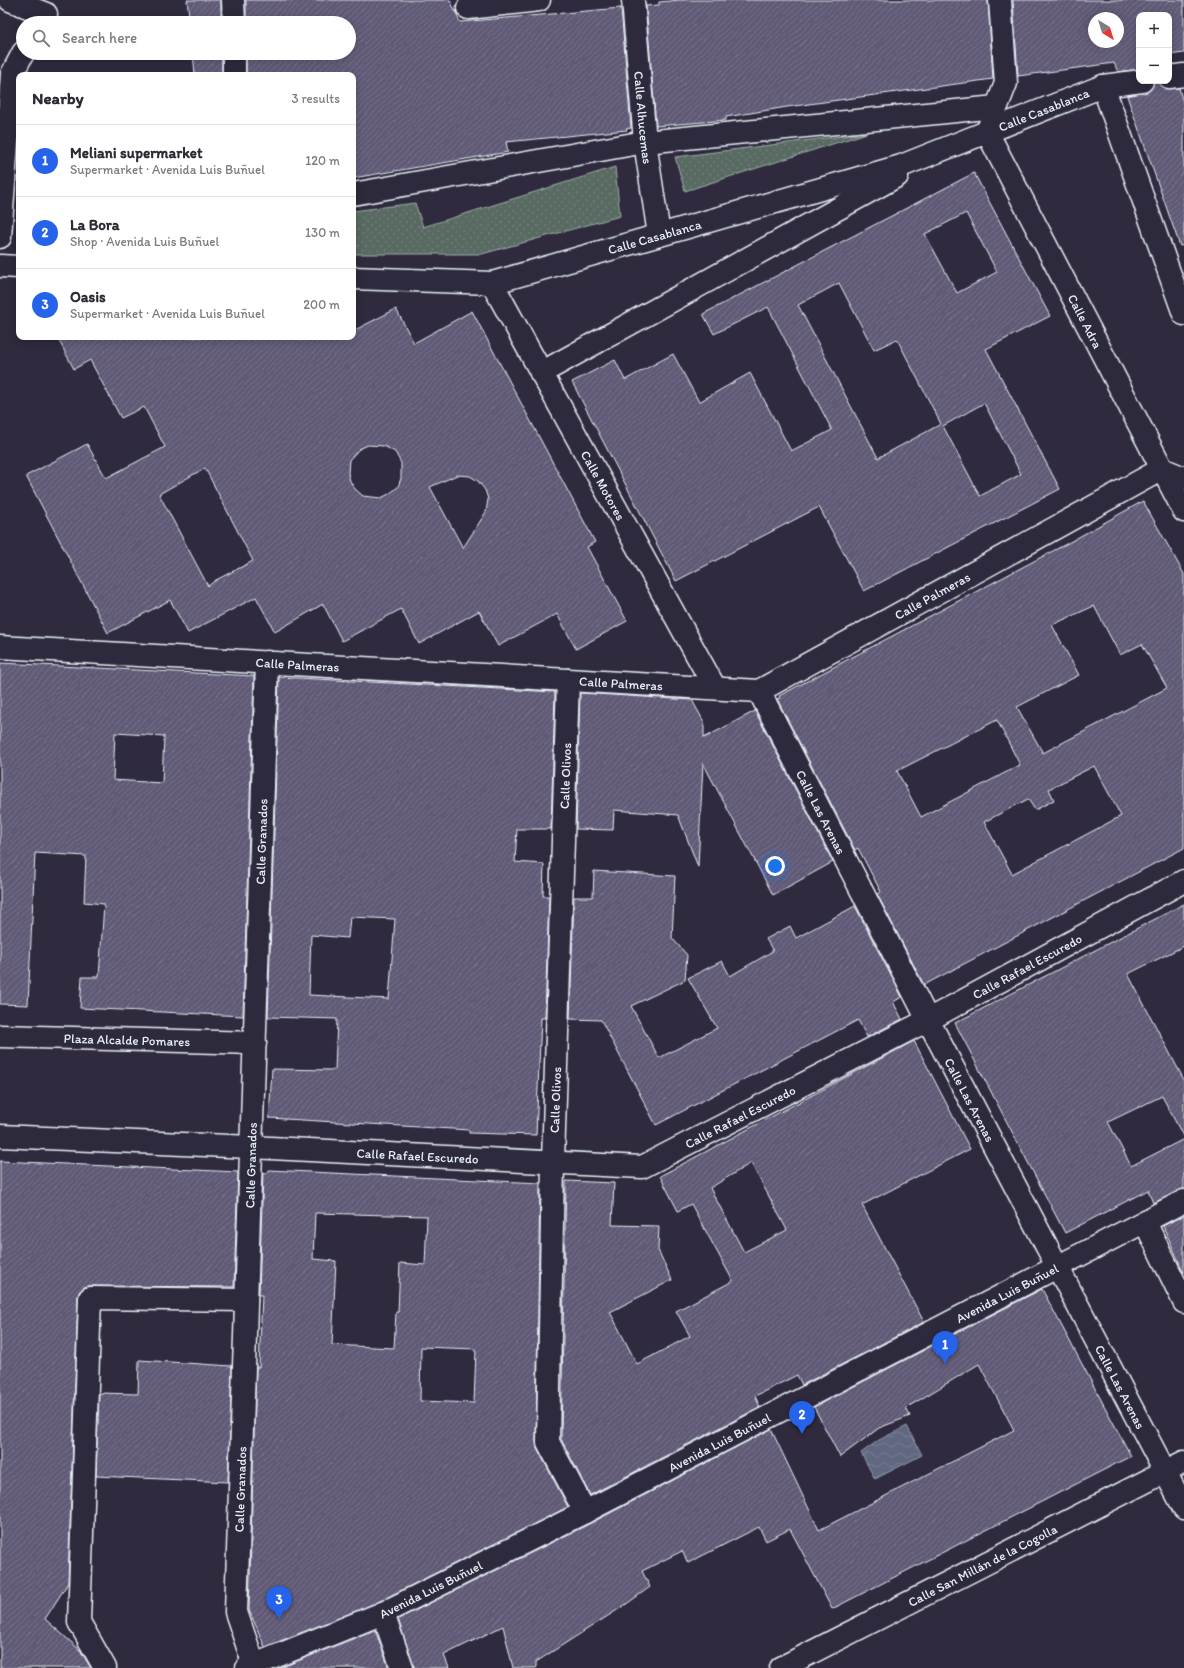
<!DOCTYPE html>
<meta charset="utf-8">
<style>
:root{--surface:#fff;--page:#f7f7f7;--text:#2b2b33;--muted:#7c7c81;--line:#e1e1e2;--accent:#2563eb}
body{margin:0;font-family:Itim,sans-serif;background:var(--page);color:var(--text)}
.controls{position:absolute;right:12px;top:12px;display:grid;overflow:hidden;border-radius:8px;box-shadow:0 2px 10px #0003}
.controls button{width:36px;height:36px;display:grid;place-items:center;padding:0;border:0;border-bottom:1px solid var(--line);background:var(--surface);color:var(--text);font:20px sans-serif}
.compass{position:absolute;left:1088px;top:12px;width:36px;height:36px;border-radius:50%;background:var(--surface);box-shadow:0 2px 10px #0003;rotate:142deg}
.you{position:absolute;left:775px;top:866px;width:14px;height:14px;margin:-10px;border:3px solid #fff;border-radius:50%;background:#1a73e8;box-shadow:0 0 0 6px #1a73e833}
.badge{display:grid;place-items:center;width:26px;height:26px;border-radius:50%;background:var(--accent);color:#fff;font-size:13px;font-weight:700}
.pin{position:absolute;translate:-50% -33px;filter:drop-shadow(0 1px 2px #0008)}
.pin::after{content:'';position:absolute;top:21px;width:14px;height:12px;background:inherit;clip-path:polygon(0 0,100% 0,50% 100%)}
.list{margin:0;padding:0;list-style:none}
h2{display:flex;justify-content:space-between;align-items:center;height:52px;margin:0;padding:0 16px;font-size:17px}
h2 small{font-size:13px;font-weight:400;color:var(--muted)}
.list li{display:grid;grid-template-columns:26px 1fr auto;gap:12px;align-items:center;box-sizing:border-box;height:72px;padding:0 16px;border-top:1px solid var(--line)}
.list b{display:block;font-size:15px;white-space:nowrap}
.list p{margin:0;font-size:13px;white-space:nowrap;color:var(--muted)}
.list em{font-size:13px;font-style:normal;color:var(--muted)}
.icon{flex:none;width:22px;height:22px;fill:none;stroke:currentColor;stroke-width:2;stroke-linecap:round;stroke-linejoin:round}
.map{position:relative;flex:none;width:1184px;height:1668px;overflow:hidden}
.search{position:absolute;background:var(--surface);box-shadow:0 2px 10px #0003;left:16px;top:16px;width:340px;height:44px;display:flex;align-items:center;gap:10px;box-sizing:border-box;padding:0 14px;border-radius:22px;color:var(--muted);font-size:15px}
.panel{position:absolute;background:var(--surface);box-shadow:0 2px 10px #0003;left:16px;top:72px;width:340px;height:268px;border-radius:8px}
.map>svg:first-child{display:block}
.green{fill:url(#green-dots);stroke:#a0aead}
.water{fill:url(#water-waves);stroke:#959eb0}
.building{fill:url(#building-hatch);stroke:#e8f1f8;fill-rule:evenodd}
.lines{fill:none;stroke-linecap:round;stroke-linejoin:round}
.minor-casing{stroke:#e8f1f8;stroke-width:25}
.minor{stroke:#2f2a3d;stroke-width:22}
.labels{text-anchor:middle;stroke-width:4;stroke-linejoin:round;paint-order:stroke}
.street-label{font-size:13px;fill:#e8f1f8;stroke:#2f2a3d}
</style>
<div class="map">
<svg width="1184" height="1668" viewBox="0 0 1184 1668">
<defs>
<pattern id="green-dots" width="8" height="8" patternUnits="userSpaceOnUse"><rect width="8" height="8" fill="#596a62"/><path d="M2 2h.1M6 6h.1" fill="none" stroke="#718079" stroke-width="1.8" stroke-linecap="round"/></pattern>
<pattern id="water-waves" width="16" height="10" patternUnits="userSpaceOnUse"><rect width="16" height="10" fill="#5e6780"/><path d="M0 5q4-4 8 0t8 0" fill="none" stroke="#757d93"/></pattern>
<pattern id="building-hatch" width="6" height="6" patternUnits="userSpaceOnUse"><rect width="6" height="6" fill="#615a77"/><path d="M-1 1l2-2M0 6l6-6M5 7l2-2" fill="none" stroke="#78728b"/></pattern>
</defs>
<rect width="100%" height="100%" fill="#2f2a3d"/>
<filter id="ink" filterUnits="userSpaceOnUse"><feTurbulence type="fractalNoise" baseFrequency=".025" numOctaves="2"/><feDisplacementMap in="SourceGraphic" scale="8" xChannelSelector="R" yChannelSelector="G"/><feConvolveMatrix kernelMatrix="1 2 1 2 8 2 1 2 1" color-interpolation-filters="sRGB"/></filter>
<g filter="url(#ink)">
<path class="green" d="M867,133L685,191L675,157Z
M615,167L620,216L482,254H353V211L415,203L423,227Z"/>
<path class="water" d="M907,1426L922,1455L875,1479L861,1453L879,1440Z"/>
<path class="building" d="M187,0H221V23H190Z
M246,0H450L460,22L621,8L631,128L626,129L627,130L506,142L508,152L353,178V75H246V53H349V23H246Z
M680,0H988L993,79L787,107L726,117V120L656,126L646,6L659,5V2Z
M1013,0H1184V53L1169,55V15H1139V69L1118,72L1114,63L1018,76ZM1094,18H1118V42H1094Z
M193,53H222V75H195Z
M1154,81H1158L1165,89L1179,88L1184,106V245L1180,246L1127,96L1149,91L1153,86Z
M974,173L1050,316L986,349L1060,489L864,591L819,507L676,581L572,382L615,360L625,380L673,354L699,402L750,373L791,451L832,430L768,307L714,334L703,314ZM966,213L997,272L957,293L925,234ZM839,283L874,350L897,339L941,424L878,458L798,305ZM984,403L1021,474L980,496L943,426Z
M396,309L414,343L472,311L595,542L587,547L627,621L576,649L557,614L498,646L479,611L419,644L401,609L342,641L323,604L275,632L256,597L188,633L170,600L108,633L26,476L87,444L106,478L165,447L144,407L121,418L90,360L74,369L57,337H353V331ZM368,445L384,446L395,452L401,463V478L398,487L389,494L381,498L363,496L355,489L350,481L348,473L349,460L359,449ZM205,468L253,561L216,580L208,586L159,494ZM457,475L470,476L478,481L485,490L488,499L486,512L463,548L430,487Z
M1143,501L1184,574V848L924,985L877,894L881,892L858,848L855,850L777,699L780,698L779,696L1068,543ZM1094,606L1120,655L1142,644L1167,688L1043,753L1017,707L1079,675L1052,625ZM997,720L1020,765L921,817L897,771ZM1094,766L1121,816L1012,874L984,822L1028,799L1035,810L1054,800L1049,789Z
M0,663L254,676L243,1016L80,1008L82,977H99L104,904L84,902L86,856L35,853L28,1005L0,1004ZM115,733L164,736L162,783L113,780Z
M279,677L555,692L551,829H517L515,862L544,864L543,896H549L545,1018H541L536,1135L469,1133V1130L269,1118L272,1069L335,1070L337,1019L268,1017ZM350,917L395,919L389,999L309,995L311,935L348,938Z
M580,693L692,700L704,722V738L755,711L833,862L773,895L703,763L698,867L678,815L614,810L613,830L576,829Z
M594,871L675,876L672,938L687,955L685,980L631,1006L659,1058L717,1028L688,978L722,961L730,976L773,951L766,939L790,926L796,938L855,906L902,997L893,1002L902,1019L867,1037L858,1020L656,1125L601,1020L570,1019L574,897H593Z
M1184,904V946L1128,974L1184,1080V1138L1162,1096L1108,1122L1131,1166L1184,1139V1189L1153,1203L1148,1190L1065,1233L955,1023Z
M914,1041L970,1149L862,1205L924,1322L802,1385L797,1375L755,1396L760,1407L590,1495L561,1439L566,1181L614,1183L612,1225L659,1226L658,1250L672,1280L610,1312L637,1364L690,1336L676,1311L733,1281L691,1204L678,1211L660,1176ZM751,1163L787,1230L744,1252L710,1188Z
M0,1161L238,1172L234,1287L90,1286L84,1287L79,1292L78,1297L68,1583L45,1619L80,1650L91,1668H0Z
M269,1170L540,1183L536,1442L537,1448L568,1507L378,1602L265,1647L249,1610L256,1367H259L262,1295H259L263,1173H268ZM315,1213L427,1216L425,1265L400,1263L398,1312H396L394,1348L332,1345L336,1261L313,1259ZM421,1347L476,1349L474,1403L420,1401Z
M1184,1215V1273L1163,1226Z
M1042,1289L1131,1456L832,1609L790,1529L766,1541L759,1527L688,1563L682,1551L642,1571L650,1587L625,1605L536,1662V1668H513L503,1626L444,1655L449,1668H414L398,1619L591,1523L771,1429L819,1530L1014,1430L979,1364L906,1408L910,1416L879,1428L840,1457L814,1407Z
M139,1360L232,1366L228,1482L96,1476L99,1393L138,1394Z
M375,1630L389,1668H280Z"/>
<g class="lines">
<defs>
<g id="minor">
<path d="M10,0L46,14"/>
<path d="M233,0L234,23"/>
<path id="s1" d="M633,0L645,142L659,235"/>
<path id="s2" d="M1000,0L1006,83L987,132L1184,511"/>
<path d="M468,8L539,0"/>
<path d="M234,53V75"/>
<path d="M1169,77L1184,75"/>
<path d="M1103,86L1184,314"/>
<path d="M353,194L645,142L996,107"/>
<path d="M0,237L12,74L23,53"/>
<path d="M0,266L19,267"/>
<path id="s3" d="M353,278L492,283L901,166L1103,86L1142,81"/>
<path id="s4" d="M492,283L715,688"/>
<path d="M541,373L897,176"/>
<path id="s5" d="M0,647L759,691L1162,469L1184,478"/>
<path d="M568,680L553,1162L548,1442L585,1512"/>
<path id="s6" d="M759,691L928,1020L1184,1508"/>
<path id="s7" d="M0,1036L255,1043"/>
<path id="s8" d="M0,1136L251,1147L642,1167L928,1020L1184,881"/>
<path d="M1145,1222L1184,1302"/>
<path d="M383,1613L402,1668"/>
<path d="M105,1668L79,1622L90,1298L246,1300"/>
<path id="s9" d="M247,1668L383,1613L585,1512L1184,1201"/>
<path id="s10" d="M255,1668L236,1612L267,662"/>
<path id="s11" d="M781,1668L1184,1462"/>
</g>
</defs>
<use href="#minor" class="minor-casing"/>
<use href="#minor" class="minor"/>
</g>
</g>
<g class="labels">
<g class="street-label">
<text dy="5" stroke="none"><textPath href="#s3" startOffset="718">Calle Casablanca</textPath></text>
<text dy="5" stroke="none"><textPath href="#s1" startOffset="118">Calle Alhucemas</textPath></text>
<text dy="5" stroke="none"><textPath href="#s3" startOffset="308">Calle Casablanca</textPath></text>
<text dy="5" stroke="none"><textPath href="#s2" startOffset="349">Calle Adra</textPath></text>
<text dy="5" stroke="none"><textPath href="#s4" startOffset="231">Calle Motores</textPath></text>
<text dy="5" stroke="none"><textPath href="#s5" startOffset="958">Calle Palmeras</textPath></text>
<text dy="5" stroke="none"><textPath href="#s5" startOffset="298">Calle Palmeras</textPath></text>
<text dy="5" stroke="none"><textPath href="#s5" startOffset="622">Calle Palmeras</textPath></text>
<text transform="translate(565 776) rotate(-88)" y="5">Calle Olivos</text>
<text dy="5" stroke="none"><textPath href="#s6" startOffset="136">Calle Las Arenas</textPath></text>
<text dy="5" stroke="none"><textPath href="#s10" startOffset="830">Calle Granados</textPath></text>
<text dy="5" stroke="none"><textPath href="#s8" startOffset="1077">Calle Rafael Escuredo</textPath></text>
<text dy="5" stroke="none"><textPath href="#s7" startOffset="127">Plaza Alcalde Pomares</textPath></text>
<text transform="translate(555 1100) rotate(-88)" y="5">Calle Olivos</text>
<text dy="5" stroke="none"><textPath href="#s6" startOffset="460">Calle Las Arenas</textPath></text>
<text dy="5" stroke="none"><textPath href="#s8" startOffset="753">Calle Rafael Escuredo</textPath></text>
<text dy="5" stroke="none"><textPath href="#s8" startOffset="418">Calle Rafael Escuredo</textPath></text>
<text dy="5" stroke="none"><textPath href="#s10" startOffset="506">Calle Granados</textPath></text>
<text dy="5" stroke="none"><textPath href="#s9" startOffset="848">Avenida Luis Buñuel</textPath></text>
<text dy="5" stroke="none"><textPath href="#s6" startOffset="784">Calle Las Arenas</textPath></text>
<text dy="5" stroke="none"><textPath href="#s9" startOffset="524">Avenida Luis Buñuel</textPath></text>
<text dy="5" stroke="none"><textPath href="#s10" startOffset="182">Calle Granados</textPath></text>
<text dy="5" stroke="none"><textPath href="#s11" startOffset="226">Calle San Millán de la Cogolla</textPath></text>
<text dy="5" stroke="none"><textPath href="#s9" startOffset="200">Avenida Luis Buñuel</textPath></text>
</g>
</g>
</svg>
<div class="controls">
<button>+</button>
<button>−</button>
</div>
<svg class="compass" viewBox="-18 -18 36 36"><path d="M0-13l5 13h-10z" fill="#e53935"/><path d="M0 13l5-13h-10z" fill="#7c7c81"/></svg>
<div class="you"></div>
<div class="pin badge" style="left:945px;top:1364px">1</div>
<div class="pin badge" style="left:802px;top:1434px">2</div>
<div class="pin badge" style="left:279px;top:1619px">3</div>
<div class="search"><svg class="icon" aria-label="search" viewBox="0 0 24 24"><circle cx="10" cy="10" r="6"/><path d="M15 15l6 6"/></svg>Search here</div>
<section class="panel">
<h2>Nearby<small>3 results</small></h2>
<ul class="list">
<li><span class="badge">1</span><div><b>Meliani supermarket</b><p>Supermarket · Avenida Luis Buñuel</p></div><em>120 m</em></li>
<li><span class="badge">2</span><div><b>La Bora</b><p>Shop · Avenida Luis Buñuel</p></div><em>130 m</em></li>
<li><span class="badge">3</span><div><b>Oasis</b><p>Supermarket · Avenida Luis Buñuel</p></div><em>200 m</em></li>
</ul>
</section>
</div>
